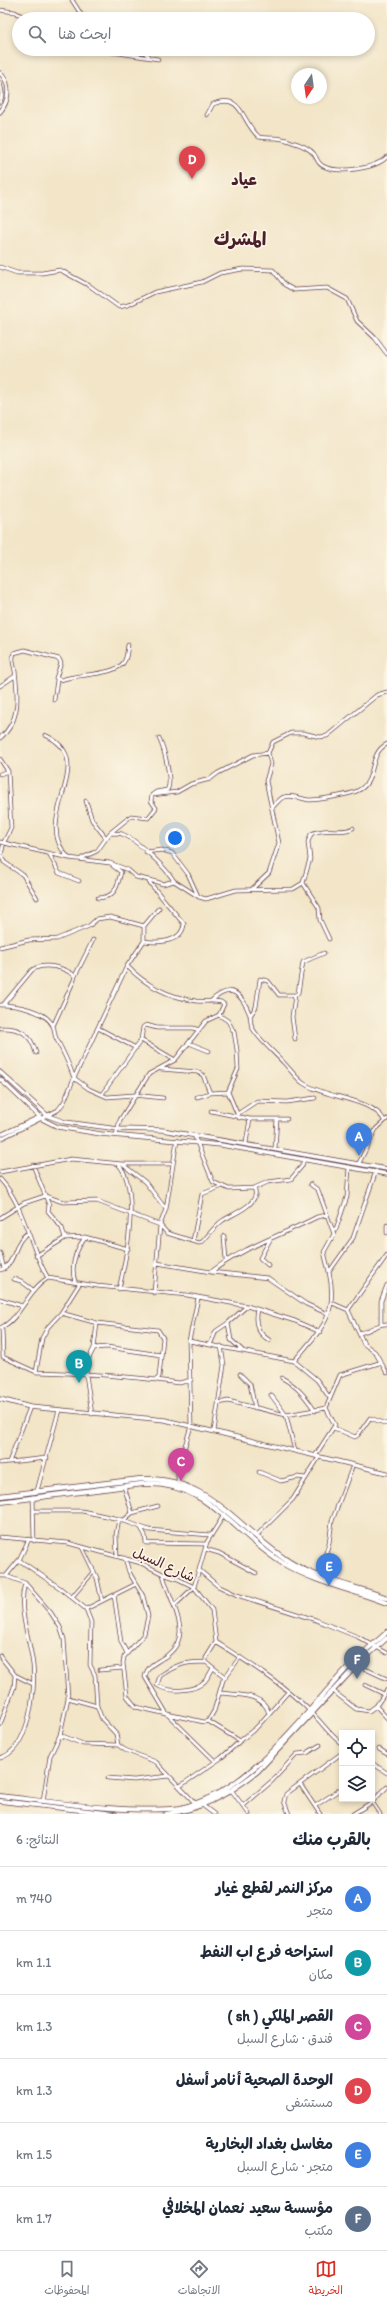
<!DOCTYPE html>
<html lang="ar">
<meta charset="utf-8">
<style>
:root{--surface:#fff;--page:#f6f6f7;--text:#1f2937;--muted:#747a83;--line:#e0e1e3;--accent:#d93025}
body{margin:0;font-family:Itim,"Playpen Sans Arabic",sans-serif;background:var(--page);color:var(--text);direction:rtl}
.controls{position:absolute;right:12px;bottom:12px;display:grid;overflow:hidden;border-radius:0px;box-shadow:0 2px 6px #0003}
.controls button{width:36px;height:36px;display:grid;place-items:center;padding:0;border:0;border-bottom:1px solid var(--line);background:var(--surface);color:var(--text);font:20px sans-serif}
.compass{position:absolute;left:291px;top:68px;width:36px;height:36px;border-radius:50%;background:var(--surface);box-shadow:0 2px 6px #0003;rotate:193deg}
.you{position:absolute;left:175px;top:838px;width:14px;height:14px;margin:-10px;border:3px solid #fff;border-radius:50%;background:#1a73e8;box-shadow:0 0 0 6px #1a73e833}
.badge{display:grid;place-items:center;width:26px;height:26px;border-radius:50%;background:var(--accent);color:#fff;font-size:13px;font-weight:700}
.pin{position:absolute;translate:-50% -33px;filter:drop-shadow(0 1px 2px #0008)}
.pin::after{content:'';position:absolute;top:21px;width:14px;height:12px;background:inherit;clip-path:polygon(0 0,100% 0,50% 100%)}
.list{margin:0;padding:0;list-style:none}
h2{display:flex;justify-content:space-between;align-items:center;height:52px;margin:0;padding:0 16px;font-size:17px}
h2 small{font-size:13px;font-weight:400;color:var(--muted)}
.list li{display:grid;grid-template-columns:26px 1fr auto;gap:12px;align-items:center;box-sizing:border-box;height:64px;padding:0 16px;border-top:1px solid var(--line)}
.list b{display:block;font-size:15px;white-space:nowrap}
.list p{margin:0;font-size:13px;white-space:nowrap;color:var(--muted)}
.list em{font-size:13px;font-style:normal;color:var(--muted)}
.icon{flex:none;width:22px;height:22px;fill:none;stroke:currentColor;stroke-width:2;stroke-linecap:round;stroke-linejoin:round}
.map{position:relative;flex:none;width:387px;height:1814px;overflow:hidden;direction:ltr}
.search{position:absolute;background:var(--surface);box-shadow:0 2px 6px #0003;left:12px;right:12px;top:12px;height:44px;display:flex;align-items:center;gap:10px;box-sizing:border-box;padding:0 14px;border-radius:22px;color:var(--muted);font-size:15px}
.sheet{height:436px;background:var(--surface)}
nav{display:flex;justify-content:space-around;align-items:center;box-sizing:border-box;height:56px;border-top:1px solid var(--line);background:var(--surface);font-size:11px;color:var(--muted)}
nav a{display:grid;justify-items:center;gap:2px}
nav .on{color:var(--accent)}
.map>svg:first-child{display:block}
.lines{fill:none;stroke-linecap:round;stroke-linejoin:round}
.minor-casing{stroke:#633d43;stroke-width:4.5}
.tertiary-casing{stroke:#633d43;stroke-width:5}
.secondary-casing{stroke:#633d43;stroke-width:5.5}
.primary-casing{stroke:#633d43;stroke-width:6}
.minor{stroke:#fff;stroke-width:3}
.tertiary{stroke:#fff;stroke-width:3.5}
.secondary{stroke:#fff;stroke-width:4}
.primary{stroke:#fff;stroke-width:4.5}
.labels{text-anchor:middle;stroke-width:3.5;stroke-linejoin:round;paint-order:stroke}
.street-label{font-size:14px;fill:#4a1f2b;stroke:#fcf5e5}
.quarter-label{font-size:16px;font-weight:bold;fill:#4a1f2b;stroke:#fcf5e5}
.district-label{font-size:18px;font-weight:bold;fill:#4a1f2b;stroke:#fcf5e5}
</style>
<div class="map">
<svg width="387" height="1814" viewBox="0 0 387 1814">
<rect width="100%" height="100%" fill="#fcf5e5"/>
<filter id="ink" filterUnits="userSpaceOnUse"><feTurbulence type="fractalNoise" baseFrequency=".025" numOctaves="2"/><feDisplacementMap in="SourceGraphic" scale="8" xChannelSelector="R" yChannelSelector="G"/><feConvolveMatrix kernelMatrix="1 2 1 2 8 2 1 2 1" color-interpolation-filters="sRGB"/></filter>
<filter id="wash" filterUnits="userSpaceOnUse"><feTurbulence type="fractalNoise" baseFrequency=".012" numOctaves="4" result="noise"/><feDisplacementMap in="SourceGraphic" scale="16" xChannelSelector="R" yChannelSelector="G"/><feGaussianBlur stdDeviation="0.9" result="paint"/><feColorMatrix in="noise" values="0 0 0 0 0 0 0 0 0 0 0 0 0 0 0 0 0 1.4 0 .05"/><feComposite in="paint" operator="in"/></filter>
<g filter="url(#wash)">
<rect width="100%" height="100%" fill="#f2e5c8"/>
</g>
<g filter="url(#ink)">
<g class="lines">
<defs>
<path id="minor" d="M72,0L84,19
M0,10L15,12L27,19
M92,49L158,59
M141,49L149,56
M207,115L213,104C243,92 241,122 259,137C273,140 276,135 292,142C299,144 309,148 314,154C317,158 317,163 323,166C338,174 375,169 387,157
M0,267L17,273H42L60,270L90,286L119,307L128,305L155,292L202,282L220,273L243,269L273,270L285,285L294,290L327,288L347,299L357,321L375,338L387,354
M0,686L15,676
M54,700L57,680
M45,735C103,761 28,818 69,858
M0,738C21,721 18,695 15,671C14,664 11,660 14,653L25,650L59,659L61,663L56,678L61,680C76,673 118,677 125,660C127,656 127,650 128,645
M0,759L8,771L11,828L4,842L1,855L4,862L23,875L37,898
M0,774L8,771
M152,795L177,792L191,784L210,779L218,773L253,755L268,753
M86,801L92,820L106,838
M273,807C276,804 280,798 284,797C292,794 301,799 309,800C319,800 348,795 357,791C378,782 367,754 387,744
M110,833C114,833 118,833 122,834C136,839 167,869 174,881
M0,842L69,858L110,863L128,870L136,877L157,882L163,884L174,881L199,897L206,899L236,890L293,889L303,883
M146,852L162,850L172,853L188,874L198,896
M49,853L59,873L79,881
M82,858L97,851L110,833L131,816L148,818L156,808L151,801L152,795L156,792L167,790C173,782 164,748 159,738
M252,889L269,873L279,843L266,781L271,764L268,753L273,742L291,733H303L320,737L327,736L377,695L387,692
M98,898C116,897 117,887 121,872L113,866
M144,926V941L127,966L74,1078L89,1089L107,1097L134,1095L163,1098
M329,939L320,920L319,908L303,883L310,859L308,842L311,834C329,826 340,835 353,828
M144,941C158,943 182,943 184,924L149,882
M0,947L29,940L57,939L89,926L97,919L110,917L144,926L159,908
M127,966C146,986 169,997 196,1001C204,1002 213,1000 221,1002L224,1004L219,1015
M75,976L93,940
M211,1001C231,983 241,992 250,1015C251,1018 250,1023 252,1027C256,1037 276,1054 284,1063C290,1069 296,1078 303,1083C324,1098 372,1098 384,1120
M0,1005C15,1005 46,1010 53,1026C55,1030 54,1034 56,1038C63,1051 69,1064 74,1078L64,1102L58,1110L0,1139
M3,1005L32,970C44,962 64,967 75,976L74,980L53,1026
M250,1016L256,1007L260,979L268,981L279,995H295L298,993L303,962L324,953
M0,1028C20,1027 31,1034 36,1053
M98,1028L136,1048
M295,1039L292,1017L295,995
M141,1040L143,1027L146,1025L157,1028H193L199,1030
M189,1043L209,1051
M161,1069L197,1072L203,1075L210,1093
M102,1094L141,1040L175,1060
M197,1097L210,1093L228,1092
M211,1111L250,1119H287
M239,1113L257,1101L287,1102L315,1098
M0,1135L39,1117
M116,1135L120,1120L149,1074L175,1060L206,1021L219,1015L228,1021L234,1032L237,1050L238,1069L228,1092L239,1118
M246,1143L250,1119
M275,1148L277,1119
M359,1163L376,1129L387,1119
M118,1164C141,1188 126,1259 119,1289
M122,1164L145,1182L165,1208
M33,1165L49,1205L48,1211L62,1228L65,1238
M0,1172L71,1159L122,1164H172
M0,1179C25,1206 29,1247 48,1278L97,1286L187,1295L247,1306L295,1321L320,1332
M310,1184L318,1190L334,1234L324,1252L329,1272
M254,1188L268,1182L291,1179L302,1166L304,1159
M0,1218L24,1203L45,1196L63,1202L97,1201L160,1225L167,1233L199,1243L202,1242C208,1236 214,1227 222,1221C232,1214 262,1204 254,1188L229,1189L213,1182L194,1135
M387,1225V1233
M332,1229H336L347,1197L349,1167
M224,1236L226,1260
M193,1241L202,1194L220,1187
M0,1253L4,1269
M387,1255L348,1310L364,1344L375,1352L387,1373
M36,1256L65,1238L85,1237L128,1249
M157,1263L211,1272L268,1278L306,1304L328,1314
M268,1265L260,1258L271,1238
M0,1270C17,1264 13,1241 28,1233
M211,1272C243,1247 282,1235 317,1217L327,1215
M14,1279L21,1281L33,1290
M75,1282C70,1265 75,1251 85,1237
M80,1283L61,1313L48,1327L42,1338L36,1372C76,1373 116,1375 156,1380L159,1377L163,1338L158,1330L97,1323L94,1348L87,1362L86,1375L92,1414
M154,1293L160,1225L166,1209L177,1140
M0,1299L22,1306
M332,1303L348,1310
M257,1309C254,1322 257,1333 269,1340
M61,1313L97,1323
M381,1324V1301L387,1285
M0,1328C20,1320 28,1289 48,1278
M2,1328L3,1357L36,1372
M359,1333C369,1332 377,1323 387,1324
M189,1341L294,1361L317,1380L329,1397
M210,1345L216,1331L228,1323
M94,1348L107,1347L161,1355
M242,1350L231,1340L228,1323L247,1306
M294,1361C320,1330 339,1316 329,1272L353,1238L376,1171
M240,1374L250,1384L255,1408
M282,1378C297,1386 306,1397 315,1411
M156,1380L179,1383L191,1380
M271,1395L286,1415L326,1408
M219,1403L228,1401L286,1415L295,1451
M334,1428L355,1437L358,1435L370,1418L387,1424
M214,1431L224,1365L221,1346
M315,1456L335,1425L326,1408L340,1375L379,1363
M9,1462L30,1407
M0,1463L47,1458
M259,1472L281,1481L298,1477L305,1478
M124,1486L132,1513
M178,1486V1469L191,1426L189,1341L198,1298
M37,1491L59,1410
M33,1497L34,1541
M33,1511H82L119,1519L149,1530L210,1535
M123,1521L132,1513L158,1506
M141,1528L145,1535L146,1543L206,1544
M256,1536L293,1499L319,1457
M0,1537L68,1543L141,1563L163,1574L178,1579L194,1587L212,1610L216,1642C249,1663 285,1685 312,1713C323,1724 330,1735 342,1744
M82,1547L97,1578L102,1601
M205,1549L219,1553L256,1573
M117,1556L116,1535L119,1519
M125,1558L129,1572L143,1596L148,1616L144,1634L124,1657L123,1663L127,1696L136,1707L167,1714L215,1761
M19,1560L60,1588L86,1609L91,1622L90,1665L95,1675L97,1706L102,1719L116,1734L118,1745L125,1750L156,1762L195,1803
M199,1570L218,1586L237,1595L316,1620L358,1637L387,1653
M163,1574C169,1603 198,1636 163,1658C154,1664 147,1666 145,1677L167,1714L204,1722L208,1721L214,1711L223,1680L240,1657
M319,1575L329,1543L332,1521L353,1465
M0,1576H6L19,1560L29,1539
M6,1576L25,1583L51,1613L60,1627L64,1639L68,1698L60,1735L50,1756L43,1801
M114,1595L121,1642L127,1653
M72,1597L94,1571
M175,1605L194,1587L207,1542L224,1515
M86,1609L136,1584
M216,1642L206,1658V1662L225,1677
M0,1656L15,1675L33,1684
M206,1662C185,1662 177,1664 160,1676L157,1685C168,1693 195,1692 205,1681C208,1677 211,1672 213,1668
M357,1665L387,1679
M100,1670L123,1668
M365,1685L384,1694
M333,1691L356,1709L369,1711L376,1706L387,1690
M220,1693C236,1695 265,1693 269,1714
M68,1698L97,1706
M376,1706L387,1718
M0,1725L14,1687L15,1675
M60,1735L83,1744L118,1745
M240,1741L257,1727L288,1692
M379,1749L387,1754
M0,1758C29,1750 36,1691 33,1665C30,1638 17,1610 25,1583
M372,1763L387,1773
M108,1778L134,1780L169,1776
M300,1784L320,1814
M180,1786L221,1758L240,1741L208,1721
M232,1791L249,1814
M372,1802L380,1814
M202,1805L214,1814
M243,1806L272,1781L297,1754L307,1753L320,1745
M315,1806L342,1788
M289,1814L284,1801L286,1794L342,1753
M353,1814L372,1802L387,1787"/>
<path id="tertiary" d="M0,73C12,84 9,101 0,112
M0,83L2,94L0,102
M0,1072L48,1116L65,1122L118,1129L162,1130L387,1169
M0,1079L42,1119L58,1127L101,1134L221,1145L387,1174
M0,1399L30,1407L165,1420L387,1473"/>
<path id="secondary" d="M0,1796C54,1802 128,1814 180,1808C254,1791 303,1713 353,1662C364,1651 376,1643 387,1632
M0,1801L115,1814
M166,1814C201,1810 231,1793 258,1771L357,1665L387,1638"/>
<path id="primary" d="M0,1496L141,1479C207,1476 236,1526 285,1559C314,1579 354,1586 387,1598
M0,1502L142,1484C208,1480 234,1534 284,1564C315,1582 353,1590 387,1603"/>
</defs>
<use href="#minor" class="minor-casing"/>
<use href="#tertiary" class="tertiary-casing"/>
<use href="#secondary" class="secondary-casing"/>
<use href="#primary" class="primary-casing"/>
<use href="#minor" class="minor"/>
<use href="#tertiary" class="tertiary"/>
<use href="#secondary" class="secondary"/>
<use href="#primary" class="primary"/>
</g>
</g>
<g class="labels">
<g class="street-label">
<text transform="translate(164 1564) rotate(24)" y="5">شارع السبل</text>
</g>
<g class="quarter-label">
<text x="244" y="185">عياد</text>
</g>
<g class="district-label">
<text x="240" y="245">المشرك</text>
</g>
</g>
</svg>
<div class="controls">
<button><svg class="icon" aria-label="locate" viewBox="0 0 24 24"><circle cx="12" cy="12" r="6"/><path d="M12 2v4M12 18v4M2 12h4M18 12h4"/></svg></button>
<button><svg class="icon" aria-label="layers" viewBox="0 0 24 24"><path d="M12 4l9 5-9 5-9-5zM3 14l9 5 9-5"/></svg></button>
</div>
<svg class="compass" viewBox="-18 -18 36 36"><path d="M0-13l5 13h-10z" fill="#e53935"/><path d="M0 13l5-13h-10z" fill="#747a83"/></svg>
<div class="you"></div>
<div class="pin badge" style="left:359px;top:1156px;background:#3f7fe0">A</div>
<div class="pin badge" style="left:79px;top:1383px;background:#0f9aa8">B</div>
<div class="pin badge" style="left:181px;top:1481px;background:#d1479c">C</div>
<div class="pin badge" style="left:192px;top:179px;background:#e0444e">D</div>
<div class="pin badge" style="left:329px;top:1586px;background:#3f7fe0">E</div>
<div class="pin badge" style="left:357px;top:1679px;background:#5c6f8a">F</div>
<div class="search"><svg class="icon" aria-label="search" viewBox="0 0 24 24"><circle cx="10" cy="10" r="6"/><path d="M15 15l6 6"/></svg>ابحث هنا</div>
</div>
<section class="sheet">
<h2>بالقرب منك<small>النتائج: 6</small></h2>
<ul class="list">
<li><span class="badge" style="background:#3f7fe0">A</span><div><b>مركز النمر لقطع غيار</b><p>متجر</p></div><em>740 m</em></li>
<li><span class="badge" style="background:#0f9aa8">B</span><div><b>استراحه فرع اب النفط</b><p>مكان</p></div><em>1.1 km</em></li>
<li><span class="badge" style="background:#d1479c">C</span><div><b>القصر الملكي ( sh )</b><p>فندق · شارع السبل</p></div><em>1.3 km</em></li>
<li><span class="badge" style="background:#e0444e">D</span><div><b>الوحدة الصحية أنامر أسفل</b><p>مستشفى</p></div><em>1.3 km</em></li>
<li><span class="badge" style="background:#3f7fe0">E</span><div><b>مغاسل بغداد البخارية</b><p>متجر · شارع السبل</p></div><em>1.5 km</em></li>
<li><span class="badge" style="background:#5c6f8a">F</span><div><b>مؤسسة سعيد نعمان المخلافي</b><p>مكتب</p></div><em>1.7 km</em></li>
</ul>
</section>
<nav>
<a class="on"><svg class="icon" aria-label="map" viewBox="0 0 24 24"><path d="M3 6l6-2 6 2 6-2v14l-6 2-6-2-6 2zM9 4v14M15 6v14"/></svg>الخريطة</a>
<a><svg class="icon" aria-label="directions" viewBox="0 0 24 24"><path d="M12 3l9 9-9 9-9-9zM9 14v-3h6M13 9l2 2-2 2"/></svg>الاتجاهات</a>
<a><svg class="icon" aria-label="saved" viewBox="0 0 24 24"><path d="M7 4h10v16l-5-4-5 4z"/></svg>المحفوظات</a>
</nav>
